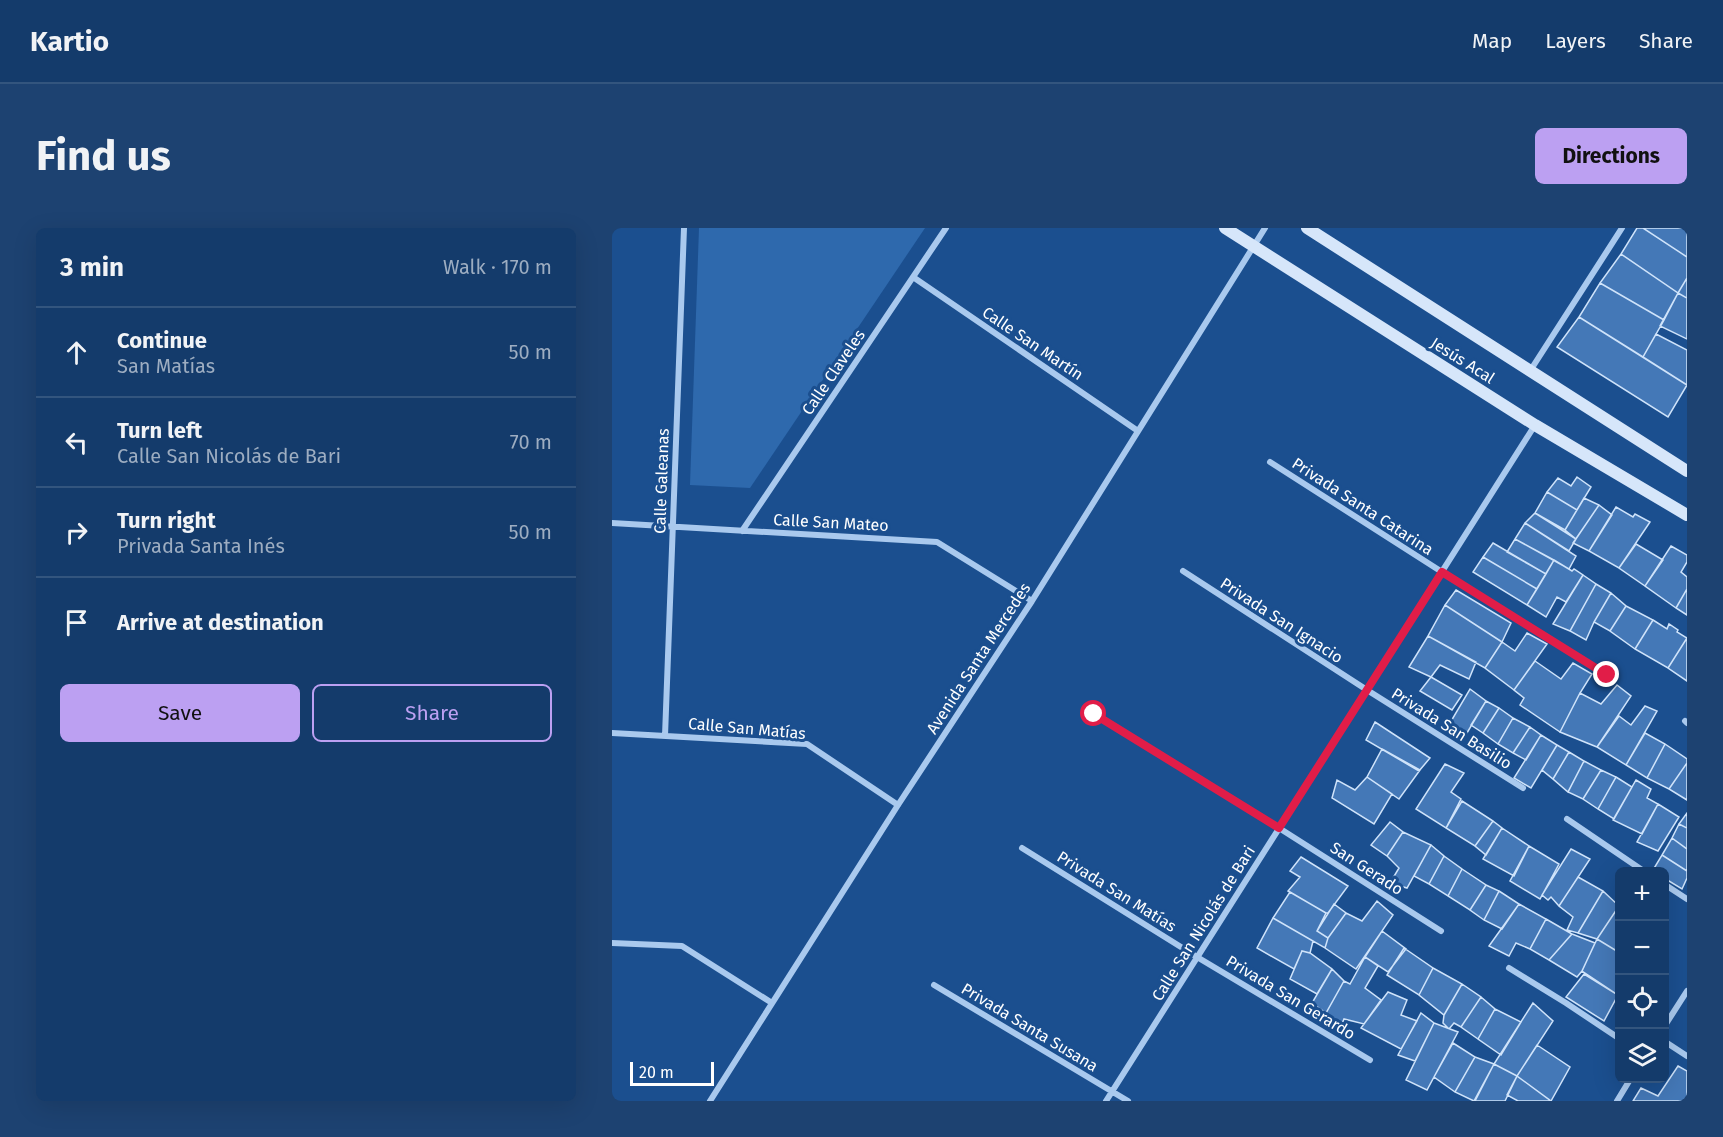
<!DOCTYPE html>
<meta charset="utf-8">
<style>
:root{--surface:#143b6b;--page:#1d4271;--text:#f1f3f6;--muted:#9dadc1;--line:#33557e;--accent:#bca0f2}
body{margin:0;font-family:"Fira Sans",sans-serif;background:var(--page);color:var(--text)}
.controls{position:absolute;right:18px;bottom:18px;display:grid;overflow:hidden;border-radius:9px;box-shadow:0 6px 24px #0002}
.controls button{width:54px;height:54px;display:grid;place-items:center;padding:0;border:0;border-bottom:2px solid var(--line);background:var(--surface);color:var(--text);font:30px sans-serif}
.scale{position:absolute;left:18px;bottom:15px;width:84px;box-sizing:border-box;padding-left:6px;border:3px solid #fff;border-top:0;font-size:16px;line-height:21px;white-space:nowrap;color:#fff;-webkit-text-stroke:4px #1b4f8f;paint-order:stroke}
.stop{position:absolute;width:18px;height:18px;margin:-14px;border:4px solid #e11d48;border-radius:50%;background:#fff}
.stop.end{background:#e11d48;border-color:#fff;box-shadow:0 2px 6px #0008}
.list{margin:0;padding:0;list-style:none}
h2{display:flex;justify-content:space-between;align-items:center;height:78px;margin:0;padding:0 24px;font-size:26px}
h2 small{font-size:20px;font-weight:400;color:var(--muted)}
.list li{display:grid;grid-template-columns:39px 1fr auto;gap:18px;align-items:center;box-sizing:border-box;height:90px;padding:0 24px;border-top:2px solid var(--line)}
.list b{display:block;font-size:22px;white-space:nowrap}
.list p{margin:0;font-size:20px;white-space:nowrap;color:var(--muted)}
.list em{font-size:20px;font-style:normal;color:var(--muted)}
.actions{display:flex;gap:12px;padding:18px 24px}
.actions a{flex:1;padding:14px 0;border:2px solid var(--accent);border-radius:9px;text-align:center;font-size:21px;color:var(--accent)}
.actions .main{background:var(--accent);color:#111}
.icon{flex:none;width:33px;height:33px;fill:none;stroke:currentColor;stroke-width:2;stroke-linecap:round;stroke-linejoin:round}
.map{position:relative;flex:none;width:1075px;height:873px;overflow:hidden;border-radius:9px}
header{display:flex;align-items:center;gap:36px;box-sizing:border-box;height:84px;padding:0 30px;background:var(--surface);border-bottom:2px solid var(--line)}
header strong{font-size:28px}
nav{display:flex;gap:33px;margin-inline-start:auto;font-size:21px}
.intro{display:flex;align-items:center;justify-content:space-between;box-sizing:border-box;height:144px;padding:0 36px}
h1{margin:0;font-size:42px}
.button{padding:15px 27px;border-radius:9px;background:var(--accent);color:#111;font-size:21px;font-weight:700}
main{display:flex;gap:36px;padding:0 36px}
aside{flex:1;background:var(--surface);border-radius:9px;box-shadow:0 6px 24px #0002}
.map>svg:first-child{display:block}
.green{fill:#2e69ad}
.building{fill:#4478b7;stroke:#cfe3fa;stroke-width:1.5}
.lines{fill:none;stroke-linecap:round;stroke-linejoin:round}
.street{stroke:#a9c9ee;stroke-width:6}
.secondary{stroke:#d6e6fa;stroke-width:12}
.route{stroke:#e11d48;stroke-width:8}
.labels{text-anchor:middle;stroke-width:6;stroke-linejoin:round;paint-order:stroke}
.street-label{font-size:16px;fill:#fff;stroke:#1b4f8f}
</style>
<header>
<strong>Kartio</strong>
<nav><a>Map</a><a>Layers</a><a>Share</a></nav>
</header>
<div class="intro"><h1>Find us</h1><a class="button">Directions</a></div>
<main>
<aside>
<h2>3 min<small>Walk · 170 m</small></h2>
<ul class="list">
<li><svg class="icon" aria-label="ahead" viewBox="0 0 24 24"><path d="M12 20V5M6 11l6-6 6 6"/></svg><div><b>Continue</b><p>San Matías</p></div><em>50 m</em></li>
<li><svg class="icon" aria-label="left" viewBox="0 0 24 24"><path d="M17 20v-9H6M10 6l-5 5 5 5"/></svg><div><b>Turn left</b><p>Calle San Nicolás de Bari</p></div><em>70 m</em></li>
<li><svg class="icon" aria-label="right" viewBox="0 0 24 24"><path d="M7 20v-9h11M14 6l5 5-5 5"/></svg><div><b>Turn right</b><p>Privada Santa Inés</p></div><em>50 m</em></li>
<li><svg class="icon" aria-label="arrive" viewBox="0 0 24 24"><path d="M6 21V4h12l-3 4 3 4H6"/></svg><div><b>Arrive at destination</b></div></li>
</ul>
<div class="actions"><a class="main">Save</a><a>Share</a></div>
</aside>
<div class="map">
<svg width="1075" height="873" viewBox="0 0 1075 873">
<rect width="100%" height="100%" fill="#1b4f8f"/>
<path class="green" d="M87,0H313L138,260L78,257Z"/>
<path class="building" d="M1025,0H1031L1075,29V50L1066,65L1009,26Z
M1031,0H1075V29Z
M1009,26L1066,65L1052,92L988,55Z
M1075,50V70L1066,65Z
M988,55L1052,92L1031,129L967,89Z
M1066,65L1075,70V111L1048,98Z
M967,89L1075,157L1056,189L945,119Z
M1044,106L1075,122V157L1031,129Z
M965,249L979,259L965,282L935,264L946,250L959,258Z
M935,264L965,282L953,302L923,285Z
M972,270L987,277L964,311L953,302Z
M987,277L1000,287L977,323L961,315Z
M1004,279L1021,289L1023,286L1038,294L1007,340L977,323Z
M923,285L964,311L957,323L913,295Z
M913,295L964,328L957,341L903,311Z
M903,311L942,332L934,346L895,324Z
M881,315L934,346L925,361L871,329Z
M1024,316L1051,332L1033,358L1007,340Z
M1059,318L1075,327V334L1069,344L1075,349V361L1064,380L1033,358Z
M871,329L925,361L915,377L861,344Z
M942,332L960,343L962,341L971,347L954,374L945,369L934,389L915,377Z
M971,347L984,356L958,403L941,396Z
M984,356L999,365L982,394L974,412L958,403Z
M1075,361V387L1064,380Z
M844,362L899,395L890,414L833,377Z
M999,365L1014,378L998,403L982,394Z
M833,377L890,414L873,440L816,408Z
M1014,378L1041,392L1023,421L998,403Z
M1041,392L1055,401L1057,396L1066,402L1065,404L1075,410L1056,440L1023,421Z
M915,405L935,416L902,462L873,440L890,414L903,423Z
M816,408L864,434L857,451L828,437L819,449L797,439Z
M1075,410V453L1056,440Z
M923,433L949,451L961,435L980,446L968,465L948,504L908,477L912,470L902,462Z
M819,449L850,467L840,482L808,463Z
M1005,457L1019,468L985,519L948,504L968,465L989,476Z
M858,461L874,473L852,510L835,500Z
M874,473L887,480L871,505L859,497Z
M1033,478L1045,483L1014,537L985,519L1007,488L1019,497Z
M887,480L901,490L886,516L871,505Z
M901,490L918,499L901,525L886,516Z
M763,494L818,530L807,543L754,512Z
M918,499L929,507L914,532L901,525Z
M1033,505L1053,516L1035,550L1014,537Z
M929,507L945,517L919,560L902,550Z
M1053,516L1075,531V535L1057,561L1035,550Z
M945,517L957,524L941,551L930,542Z
M770,521L808,542L787,571L755,549Z
M957,524L972,533L956,564L941,551Z
M972,533L989,542L971,571L956,564Z
M1075,535V572L1057,561Z
M833,536L852,545L839,564L849,571L834,600L804,581Z
M989,542L1004,549L986,581L971,571Z
M755,549L780,566L762,596L720,570L725,552L743,562Z
M1004,549L1020,559L1002,591L986,581Z
M1024,552L1039,561L1035,570L1046,576L1030,606L1001,592Z
M850,573L881,593L863,618L834,600Z
M1046,576L1067,589L1046,623L1025,614Z
M1075,585V600L1067,596Z
M881,593L890,600L874,627L863,618Z
M778,594L791,604L775,628L759,617Z
M1067,596L1075,600V621L1060,610Z
M890,600L917,618L902,648L871,631Z
M791,604L819,617L795,660L778,655L787,640L775,628Z
M1060,610L1075,621V643L1050,627Z
M819,617L832,628L817,656L802,648Z
M917,618L947,636L928,671L898,653Z
M959,621L978,631L947,678L939,669L936,672L930,667Z
M1050,627L1075,643V650L1070,661L1052,650V644L1041,642Z
M832,628L850,641L836,668L817,656Z
M689,629L736,658L716,685H714L676,663L688,649L678,643Z
M850,641L874,657L858,682L836,668Z
M966,649L991,663L966,705L955,702L961,689L947,678Z
M874,657L887,663L872,692L858,682Z
M887,663L907,676L890,701L872,692Z
M991,663L1007,678L985,711L966,705Z
M678,664L714,685L705,703L716,710L713,720L661,690Z
M765,673L781,687L744,741L713,720L716,710L734,685L750,693Z
M722,676L734,685L716,710L705,703Z
M907,676L934,691L918,721L904,715L897,728L877,718Z
M1007,678H1008V725L985,711Z
M661,690L701,713L698,725L690,723L682,741L645,720Z
M934,691L960,706L937,732L918,721Z
M770,703L794,721L776,744L753,729Z
M960,706L983,715L970,743L965,749L937,732Z
M985,711L1008,725L1006,767L970,743Z
M792,720L821,740L807,767L775,747Z
M690,723L698,725L720,741L705,766L678,751Z
M753,729L766,738L753,760L769,772L752,796L732,791L727,803L709,794L732,753L738,756Z
M821,740L850,756L832,787L807,767Z
M720,741L732,753L714,785L700,775Z
M972,746L1006,767L992,793L954,769Z
M850,756L869,769L849,799L842,795L837,801L831,795L832,787Z
M776,764L795,772L789,787L805,793L789,821L749,800Z
M869,769L883,781L866,811L849,799Z
M921,775L941,793L905,848L882,836Z
M883,781L909,794L889,827L866,811Z
M809,785L822,795L803,833L786,827Z
M822,795L846,804L815,862L794,852Z
M841,815L863,829L843,864L822,849Z
M925,817L958,839L939,873L905,848Z
M863,829L882,836L862,873L843,864Z
M882,836L905,848L893,873H863Z
M1066,838L1075,843V873H1021L1029,860L1046,868Z
M905,848L939,873H906L895,867Z"/>
<g class="lines">
<path class="street" d="M301,49L526,203
M918,143L1010,0
M658,234L830,344L995,447
M0,295L325,314L420,373
M130,303L334,0
M571,343L755,462L911,560
M482,486L667,600L829,703
M1073,493L1075,495
M0,505L195,516L286,577
M53,508L72,0
M955,591L1033,644
M410,620L585,729L758,832
M1052,656L1075,671
M0,715L70,718L160,775
M897,740L954,775L1008,811
M322,757L516,873
M1052,799L1075,763
M1052,813L1075,828
M98,873L286,577L420,373L653,0
M494,873L923,197
M1005,873L1019,850"/>
<path class="secondary" d="M613,0L923,197L1075,287
M695,0L1075,243"/>
</g>
<g class="lines">
<path class="route" d="M482,486L667,600L830,344L995,447"/>
</g>
<g class="labels">
<g class="street-label">
<text transform="translate(421 115) rotate(34)" y="6">Calle San Martín</text>
<text transform="translate(851 132) rotate(32)" y="6">Jesús Acal</text>
<text transform="translate(221 144) rotate(-56)" y="6">Calle Claveles</text>
<text transform="translate(49 253) rotate(-88)" y="6">Calle Galeanas</text>
<text transform="translate(751 278) rotate(33)" y="6">Privada Santa Catarina</text>
<text transform="translate(219 294) rotate(3)" y="6">Calle San Mateo</text>
<text transform="translate(670 392) rotate(33)" y="6">Privada San Ignacio</text>
<text transform="translate(366 430) rotate(-57)" y="6">Avenida Santa Mercedes</text>
<text transform="translate(135 500) rotate(5)" y="6">Calle San Matías</text>
<text transform="translate(840 500) rotate(32)" y="6">Privada San Basilio</text>
<text transform="translate(755 640) rotate(33)" y="6">San Gerado</text>
<text transform="translate(505 663) rotate(32)" y="6">Privada San Matías</text>
<text transform="translate(591 695) rotate(-58)" y="6">Calle San Nicolás de Bari</text>
<text transform="translate(679 769) rotate(31)" y="6">Privada San Gerardo</text>
<text transform="translate(418 799) rotate(31)" y="6">Privada Santa Susana</text>
</g>
</g>
</svg>
<div class="controls">
<button>+</button>
<button>−</button>
<button><svg class="icon" aria-label="locate" viewBox="0 0 24 24"><circle cx="12" cy="12" r="6"/><path d="M12 2v4M12 18v4M2 12h4M18 12h4"/></svg></button>
<button><svg class="icon" aria-label="layers" viewBox="0 0 24 24"><path d="M12 4l9 5-9 5-9-5zM3 14l9 5 9-5"/></svg></button>
</div>
<div class="scale">20 m</div>
<div class="stop" style="left:482px;top:486px"></div>
<div class="stop end" style="left:995px;top:447px"></div>
</div>
</main>
